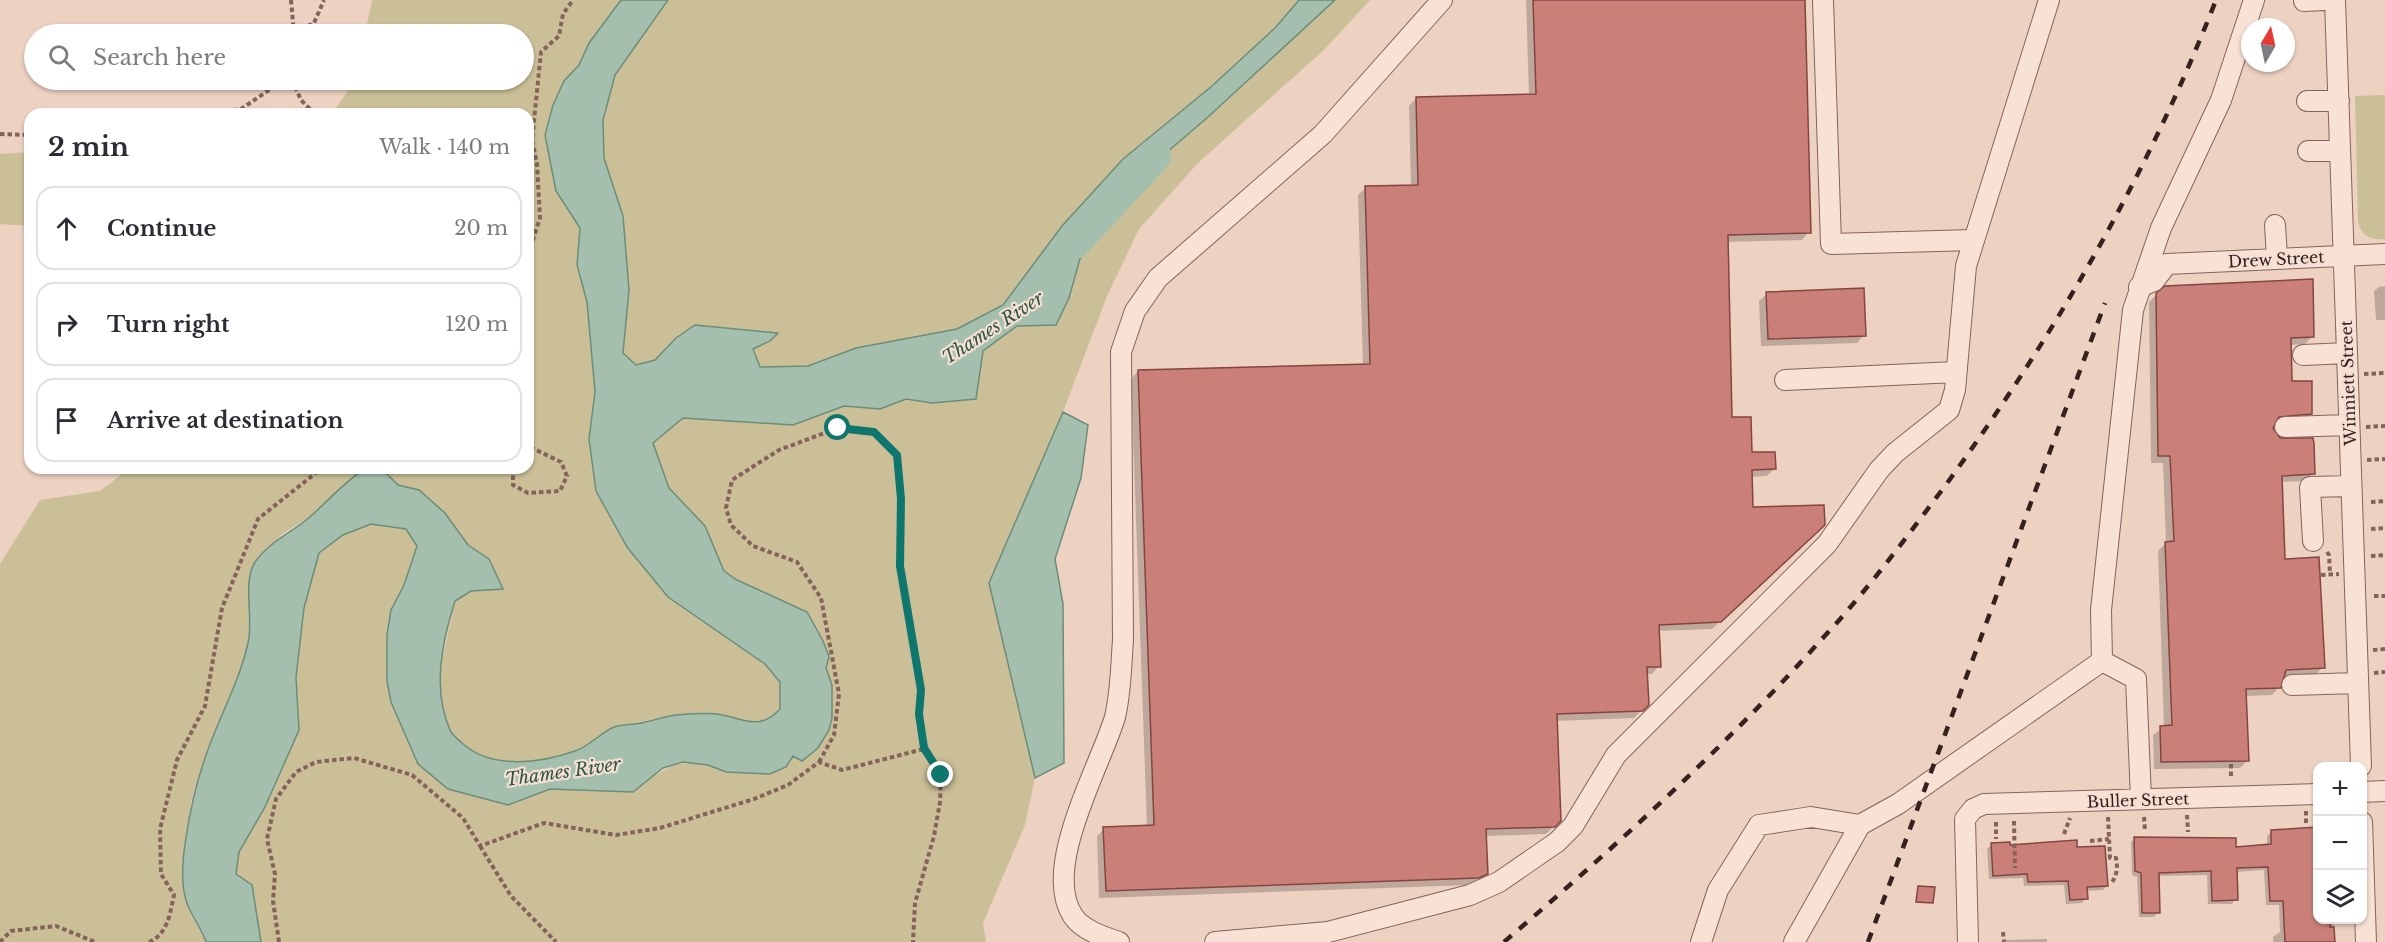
<!DOCTYPE html>
<meta charset="utf-8">
<style>
:root{--surface:#fff;--page:#f2f2f3;--text:#2b2b33;--muted:#7c7c81;--line:#e1e1e2}
body{margin:0;font-family:"Libre Baskerville",serif;background:var(--page);color:var(--text)}
.controls{position:absolute;right:18px;bottom:18px;display:grid;overflow:hidden;border-radius:12px;box-shadow:0 2px 4px #0004}
.controls button{width:54px;height:54px;display:grid;place-items:center;padding:0;border:0;border-bottom:2px solid var(--line);background:var(--surface);color:var(--text);font:30px sans-serif}
.compass{position:absolute;left:2241px;top:18px;width:54px;height:54px;border-radius:50%;background:var(--surface);box-shadow:0 2px 4px #0004;rotate:9deg}
.stop{position:absolute;width:18px;height:18px;margin:-14px;border:4px solid #0f766e;border-radius:50%;background:#fff}
.stop.end{background:#0f766e;border-color:#fff;box-shadow:0 2px 6px #0008}
.list{margin:0;padding:0;list-style:none}
h2{display:flex;justify-content:space-between;align-items:center;height:78px;margin:0;padding:0 24px;font-size:26px}
h2 small{font-size:20px;font-weight:400;color:var(--muted)}
.list li{display:grid;grid-template-columns:39px 1fr auto;gap:18px;align-items:center;box-sizing:border-box;height:84px;margin:0 12px 12px;padding:0 12px;border:2px solid var(--line);border-radius:18px}
.list b{display:block;font-size:22px;white-space:nowrap}
.list em{font-size:20px;font-style:normal;color:var(--muted)}
.icon{flex:none;width:33px;height:33px;fill:none;stroke:currentColor;stroke-width:2;stroke-linecap:round;stroke-linejoin:round}
.map{position:relative;flex:none;width:2385px;height:942px;overflow:hidden}
.search{position:absolute;background:var(--surface);box-shadow:0 2px 4px #0004;left:24px;top:24px;width:510px;height:66px;display:flex;align-items:center;gap:15px;box-sizing:border-box;padding:0 21px;border-radius:33px;color:var(--muted);font-size:22px}
.panel{position:absolute;background:var(--surface);box-shadow:0 2px 4px #0004;left:24px;top:108px;width:510px;height:366px;border-radius:18px}
.map>svg:first-child{display:block}
.green{fill:#cabf97}
.water{fill:#a5bfae;stroke:#6c8d7a;stroke-width:1.5}
.shadow{fill:#0003}
.lines{fill:none;stroke-linecap:round;stroke-linejoin:round}
.river{stroke:#a5bfae;stroke-width:34}
.building{fill:#ca8079;stroke:#844541;stroke-width:1.5}
.minor-casing{stroke:#86635a;stroke-width:22}
.path{stroke:#86635a;stroke-width:4;stroke-dasharray:4.5 3;stroke-linecap:butt}
.minor{stroke:#f8e2d5;stroke-width:20}
.rail{stroke:#36211e;stroke-width:4.5;stroke-dasharray:10 10;stroke-linecap:butt}
.route{stroke:#0f766e;stroke-width:8}
.labels{text-anchor:middle;stroke-width:4.5;stroke-linejoin:round;paint-order:stroke}
.street-label{font-size:16px;fill:#36211e;stroke:#f4dfd2}
.water-label{font-size:18px;font-style:italic;fill:#2d5645;stroke:#f4dfd2}
</style>
<div class="map">
<svg width="2385" height="942" viewBox="0 0 2385 942">
<rect width="100%" height="100%" fill="#edd2c2"/>
<path class="green" d="M372,0H621L589,43L579,65L564,81L556,191L580,228L577,265L587,302L595,392L589,439L596,491L627,547L668,597L765,664L780,682V709L772,718L759,722L735,720L722,715H674L614,727L595,741L575,751L545,759L521,762L494,760L468,749L450,732L443,706L439,674L455,601L471,591L503,589L489,559L468,545L445,513L419,490L398,485L384,471L375,468H528V114H332L355,80H524V34H365Z
M668,0H1299L1275,28L1212,86L1123,159L1062,226L1004,305L957,329L856,348L808,366L760,367L753,348L770,341L676,338L655,360L636,365L623,353L629,290L623,216L604,158L603,120L615,75Z
M1335,0H1370L1325,49L1198,163L1139,229L1107,296L1063,412L989,583L1035,778L1025,825L983,923L986,942H261L254,905L236,874L239,852L265,807L299,730L296,677L304,608L319,553L343,535L372,524L406,529L417,546L404,585L391,610L387,635V681L391,702L405,730L508,805L550,789L633,792C659,773 673,757 708,765C721,768 731,775 744,772C761,769 778,761 793,756L803,760L818,747L829,730L832,685L826,668L829,657L823,641L806,612L737,580L724,571L705,526L669,488L653,443L683,418L793,425L844,406L880,409L906,399L932,403L983,351L1017,326L1069,298L1081,255L1109,202L1208,117Z
M2385,95V239C2370,240 2362,237 2358,222L2355,96Z
M30,152V226L0,224V154Z
M130,468H366L355,475L311,516L282,534L255,563L252,626L248,645L234,688L205,756L191,802L182,871L189,911L206,942H0V564L40,500L100,491Z"/>
<path class="water" d="M621,0H668L615,75L603,120L604,158L623,216L629,290L623,353L636,365L655,360L676,338L695,325L778,333L770,341L753,349L760,367L808,366L856,348L957,329L1003,305L1062,226L1123,159L1212,86L1275,28L1299,0H1335L1208,117L1109,202L1081,255L1069,298L1056,325L1017,326L983,351L976,399L932,403L906,399L880,409L844,406L793,425L683,418L653,443L669,488L705,526L724,571L737,580L807,612L823,641L829,657L826,668L832,685V718L829,730L818,748L802,761L793,756L786,767L770,774L726,772L708,765L683,762L663,768L633,792L550,789L508,805L448,789L418,764L391,702L387,681V635L391,610L404,585L417,546L406,529L371,524L343,535L319,553L304,608L296,677L299,730L265,807L239,852L236,874L252,885L261,942H206C200,924 187,912 184,892C181,874 183,856 186,838C190,810 196,784 205,758C218,719 239,683 248,643C254,618 242,583 255,562C270,541 293,532 311,516C329,500 345,481 366,468L384,471L398,485L419,490L445,513L468,545L489,559L503,589L471,591L455,601C442,642 432,689 450,730C452,735 458,739 462,743C491,770 541,763 575,751C590,746 600,733 614,727C623,724 635,725 645,722C656,720 666,716 676,715C690,714 708,712 722,715C745,719 760,731 780,709V682L765,664L668,597L627,547L596,491L589,439L595,392L587,302L577,265L580,228L556,191L545,135L553,105L564,81L579,65L589,43Z
M1063,412L1088,425L1081,478L1055,559L1063,604L1064,763L1035,778L989,583Z"/>
<path class="shadow" d="M1526,0H1803L1809,232L1802,240L1726,242L1731,419L1751,454L1774,469L1767,476L1751,477V508L1815,533L1712,629L1658,631L1659,666L1652,674H1646L1647,705L1634,718L1555,721L1559,821L1546,834L1485,836L1486,873L1479,881L1470,885L1099,898L1097,836L1104,829L1147,827L1131,379L1138,371L1363,366L1358,195L1366,188L1411,187L1409,106L1416,98L1529,96Z
M2385,286V320H2376L2374,291L2379,287Z
M1767,294L1864,335L1857,343L1761,346L1759,301Z
M2157,294L2313,336L2305,344L2290,345L2291,383L2311,414L2303,421L2274,423L2271,428L2313,473L2306,481L2280,482L2283,560L2323,667L2315,675L2282,677L2279,687L2272,695L2245,696L2247,761L2240,768L2154,769L2153,735L2164,727L2158,551L2166,543L2163,463H2151L2149,302Z
M2271,832L2318,920H2333V942H2273V937L2280,932L2279,905H2266L2264,870L2235,872L2236,899L2232,904H2208L2207,875L2158,876V912L2154,917H2139L2137,877L2132,875L2131,842L2135,838L2234,849L2267,846V836Z
M1992,845L2076,849L2107,886L2103,890L2086,891V898L2082,903L2066,904L2064,885L2024,886L2023,878L1989,879L1987,849Z
M2047,939V942H2003L2005,940Z"/>
<g class="lines">
<path class="river" d="M1074,242L1154,156"/>
</g>
<path class="building" d="M1533,0H1805L1811,233L1728,235L1732,417H1751L1752,452H1775L1776,469L1752,470L1753,507L1824,505L1825,525L1721,622L1659,625L1661,667H1647L1649,705L1643,711L1557,714L1561,821L1555,827L1486,829L1488,874L1479,878L1106,891L1103,827L1154,825L1138,370L1370,364L1365,186L1418,185L1416,97L1536,94Z
M2313,279L2314,337L2291,338L2292,381H2312V414L2279,417L2273,428L2280,438H2313L2314,443L2315,474L2282,476L2285,559L2319,557L2325,668L2286,670L2281,688L2246,689L2249,761L2161,762L2160,726L2172,725L2165,542L2174,541L2170,456H2158L2156,293L2165,286Z
M1864,288L1866,336L1768,339L1766,292Z
M2318,827V920H2330V927H2334L2335,942H2285L2283,901H2270L2268,867L2237,868L2238,900L2212,901L2211,871L2159,873L2160,913H2142L2141,873L2135,871L2134,837L2236,838V847L2271,844V830Z
M2077,840V847L2105,846L2108,886L2087,887L2088,899L2070,900L2068,881L2028,882L2027,874L1993,876L1991,843L2010,842V845Z
M1918,886L1935,887L1933,903L1916,902Z"/>
<g class="lines">
<defs>
<path id="minor" d="M1823,0L1831,244L1973,240
M2335,0L2361,766
M2304,1L2324,0
M2307,101H2339
M2308,151H2340
M2275,225L2277,258
M2139,287L2154,281L2167,264L2385,254
M2303,355L2347,353
M1785,380L1956,372
M2285,427L2349,425
M2313,541L2310,487L2351,486
M2102,661L2136,679L2141,799
M2292,685L2358,683
M2362,792L2385,791
M2362,822L2366,942
M1119,942C1104,937 1082,930 1073,916C1041,868 1100,767 1115,717C1121,692 1121,665 1123,640L1121,352L1135,311L1158,278L1323,134L1442,0
M1215,942L1328,932L1470,895L1499,882L1557,842L1573,826L1616,755L1827,544L1879,470L1895,453L1949,410L1955,390L1966,266L2049,0
M1701,942L1718,890L1759,825L1811,817L1860,825
M1794,942L1860,825L1898,804L2102,661L2101,610L2133,310L2161,228L2221,100L2254,0
M1968,942L1965,819L1973,809L1984,804L2318,794"/>
</defs>
<use href="#minor" class="minor-casing"/>
<path class="path" d="M291,0L294,34
M294,32L314,23L324,0
M292,80L301,100L315,114
M211,114L241,109L284,80
M0,134L30,135
M528,255L540,218L537,164L532,140L541,52L559,36L563,14L573,0
M2364,374L2385,373
M2366,427L2385,426
M2367,460L2385,459
M513,468V485L528,493L560,491L567,476L561,462L528,446
M2371,502L2385,501
M2371,529L2385,528
M2327,552L2329,555L2330,574
M2371,556L2385,555
M2321,575L2339,574
M2374,596H2385
M2373,650L2385,649
M2374,673L2385,672
M819,762L834,735L839,694L821,598L797,562L753,546L731,525L726,508L732,480L779,450L838,428L874,432L897,455L901,499L900,566L921,690L919,713L924,749L941,775L940,802L934,836L915,903L913,942
M2231,764V778
M2306,811V826
M2187,815L2188,832
M2108,817L2110,858H2116C2118,868 2117,875 2111,884
M2144,817L2145,831
M2014,821L2015,868
M1996,822V839
M2064,834L2070,818
M2090,841L2109,839
M480,846L511,896L556,942
M2003,932L2004,942
M0,942L11,931L56,926L95,942
M149,942C168,934 170,913 174,895L161,874L160,829L177,760L205,706L222,608L258,519L322,468
M279,942L273,901L275,874L267,839L276,799L296,772L316,762L354,758L412,775L463,818L480,846L544,823L616,835L660,828L754,799L788,785L819,762L842,770L924,749"/>
<use href="#minor" class="minor"/>
<path class="rail" d="M1504,942C1615,847 1723,749 1821,640C1866,592 1906,538 1945,486C2055,335 2148,174 2216,0
M1868,942L2105,303"/>
</g>
<g class="lines">
<path class="route" d="M838,428L874,432L897,455L901,499L900,566L921,690L919,714L924,748L941,775"/>
</g>
<g class="labels">
<g class="street-label">
<text transform="translate(2276 259) rotate(-3)" y="6">Drew Street</text>
<text transform="translate(2348 383) rotate(-92)" y="6">Winniett Street</text>
<text transform="translate(2138 800) rotate(-2)" y="6">Buller Street</text>
</g>
<g class="water-label">
<text transform="translate(993 328) rotate(-33)" y="6">Thames River</text>
<text transform="translate(563 772) rotate(-8)" y="6">Thames River</text>
</g>
</g>
</svg>
<div class="controls">
<button>+</button>
<button>−</button>
<button><svg class="icon" aria-label="layers" viewBox="0 0 24 24"><path d="M12 4l9 5-9 5-9-5zM3 14l9 5 9-5"/></svg></button>
</div>
<svg class="compass" viewBox="-18 -18 36 36"><path d="M0-13l5 13h-10z" fill="#e53935"/><path d="M0 13l5-13h-10z" fill="#7c7c81"/></svg>
<div class="stop" style="left:838px;top:428px"></div>
<div class="stop end" style="left:941px;top:775px"></div>
<div class="search"><svg class="icon" aria-label="search" viewBox="0 0 24 24"><circle cx="10" cy="10" r="6"/><path d="M15 15l6 6"/></svg>Search here</div>
<section class="panel">
<h2>2 min<small>Walk · 140 m</small></h2>
<ul class="list">
<li><svg class="icon" aria-label="ahead" viewBox="0 0 24 24"><path d="M12 20V5M6 11l6-6 6 6"/></svg><div><b>Continue</b></div><em>20 m</em></li>
<li><svg class="icon" aria-label="right" viewBox="0 0 24 24"><path d="M7 20v-9h11M14 6l5 5-5 5"/></svg><div><b>Turn right</b></div><em>120 m</em></li>
<li><svg class="icon" aria-label="arrive" viewBox="0 0 24 24"><path d="M6 21V4h12l-3 4 3 4H6"/></svg><div><b>Arrive at destination</b></div></li>
</ul>
</section>
</div>
